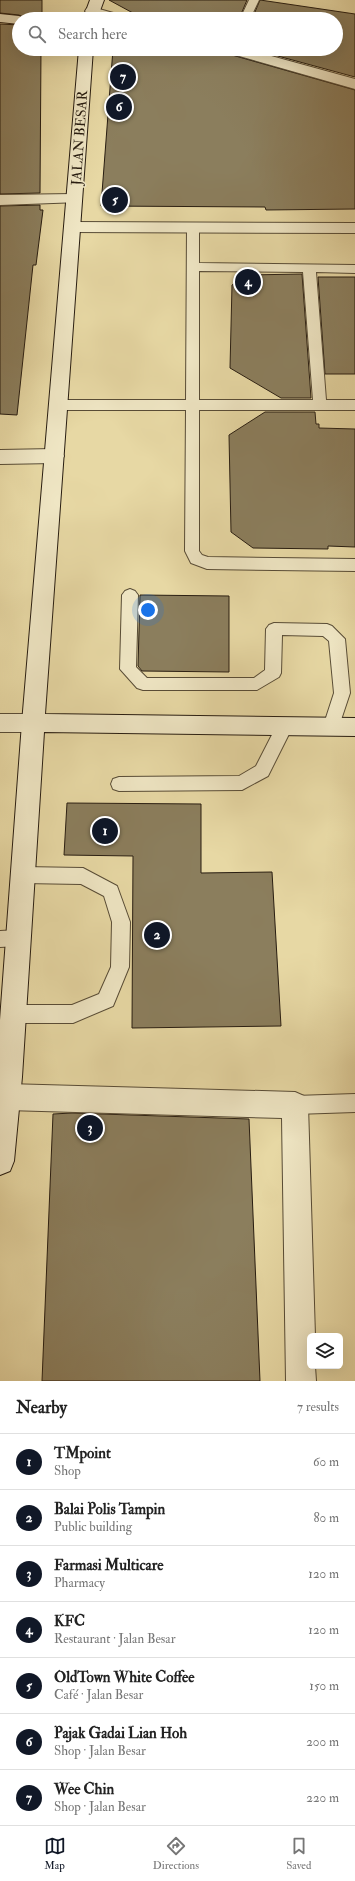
<!DOCTYPE html>
<meta charset="utf-8">
<style>
:root{--surface:#fff;--page:#f2f2f2;--text:#222;--muted:#767676;--line:#e0e0e0;--accent:#111827}
body{margin:0;font-family:"IM FELL Double Pica",serif;background:var(--page);color:var(--text)}
.controls{position:absolute;right:12px;bottom:12px;display:grid;overflow:hidden;border-radius:6px;box-shadow:0 4px 16px #0002}
.controls button{width:36px;height:36px;display:grid;place-items:center;padding:0;border:0;border-bottom:1px solid var(--line);background:var(--surface);color:var(--text);font:20px sans-serif}
.you{position:absolute;left:148px;top:610px;width:14px;height:14px;margin:-10px;border:3px solid #fff;border-radius:50%;background:#1a73e8;box-shadow:0 0 0 6px #1a73e833}
.badge{display:grid;place-items:center;width:26px;height:26px;border-radius:50%;background:var(--accent);color:#fff;font-size:13px;font-weight:700}
.pin{position:absolute;translate:-50% -50%;border:2px solid #fff;box-shadow:0 1px 4px #0006}
.list{margin:0;padding:0;list-style:none}
h2{display:flex;justify-content:space-between;align-items:center;height:52px;margin:0;padding:0 16px;font-size:17px}
h2 small{font-size:13px;font-weight:400;color:var(--muted)}
.list li{display:grid;grid-template-columns:26px 1fr auto;gap:12px;align-items:center;box-sizing:border-box;height:56px;padding:0 16px;border-top:1px solid var(--line)}
.list b{display:block;font-size:15px;white-space:nowrap}
.list p{margin:0;font-size:13px;white-space:nowrap;color:var(--muted)}
.list em{font-size:13px;font-style:normal;color:var(--muted)}
.icon{flex:none;width:22px;height:22px;fill:none;stroke:currentColor;stroke-width:2;stroke-linecap:round;stroke-linejoin:round}
.map{position:relative;flex:none;width:355px;height:1381px;overflow:hidden}
.search{position:absolute;background:var(--surface);box-shadow:0 4px 16px #0002;left:12px;right:12px;top:12px;height:44px;display:flex;align-items:center;gap:10px;box-sizing:border-box;padding:0 14px;border-radius:22px;color:var(--muted);font-size:15px}
.sheet{height:444px;background:var(--surface)}
nav{display:flex;justify-content:space-around;align-items:center;box-sizing:border-box;height:56px;border-top:1px solid var(--line);background:var(--surface);font-size:11px;color:var(--muted)}
nav a{display:grid;justify-items:center;gap:2px}
nav .on{color:var(--accent)}
.map>svg:first-child{display:block}
.building{fill:#8b7e5d;stroke:#281d11}
.lines{fill:none;stroke-linecap:round;stroke-linejoin:round}
.lane-casing{stroke:#584c36;stroke-width:2}
.street-casing{stroke:#584c36;stroke-width:2}
.secondary-casing{stroke:#281d11;stroke-width:2}
.lane{fill:#efe6c4;fill-rule:evenodd}
.street{fill:#efe6c4;fill-rule:evenodd}
.secondary{fill:#efe6c4;fill-rule:evenodd}
.labels{text-anchor:middle;stroke-width:3;stroke-linejoin:round;paint-order:stroke}
.far-street-label{font-size:14px;fill:#281d11;stroke:#efe6c4}
</style>
<div class="map">
<svg width="355" height="1381" viewBox="0 0 355 1381">
<rect width="100%" height="100%" fill="#e7d8a4"/>
<filter id="stains"><feTurbulence type="fractalNoise" baseFrequency=".005" numOctaves="4"/><feColorMatrix values="0 0 0 0 .2 0 0 0 0 .09 0 0 0 0 .02 0 0 0 .5 -.17"/></filter>
<radialGradient id="worn" r=".72"><stop offset=".6" stop-color="#630" stop-opacity="0"/><stop offset="1" stop-color="#630" stop-opacity=".3"/></radialGradient>
<path class="building" d="M0,0H42V19H27L19,15L0,13Z
M109,0H247L239,19H144Z
M260,0L355,14V77L252,49H336V19H252Z
M0,24L19,25V49H41L40,193L0,194Z
M113,49H222L225,53L355,90V209L266,210L265,207L101,206Z
M40,205V210H43L36,265H33L17,415L0,414V206Z
M302,274L311,398H281L230,368L232,285L247,275Z
M318,277H355V374H325Z
M265,412H315L316,424H319V428L355,429V547L328,546V549L253,548L231,532L229,435Z
M140,595L229,596V672L142,671L138,666Z
M67,803L201,804V873L272,872L281,1026L132,1028L133,856L64,855Z
M72,1113L249,1119L260,1381H42L53,1114Z"/>
<g class="lines">
<defs>
<path id="lane" d="M249,0H259L250,19H240Z
M193,223L199,227V263L355,265V273L316,272L326,400H355V410H199V551L202,555L208,557L355,559V571L207,569L191,563L185,551L186,410H58L53,408L51,405L53,402L58,400H186L187,227ZM199,271L303,272L313,400H199Z
M130,589L135,591L138,595L136,667L147,678H254L265,670L266,629L269,625L274,623L327,624L332,626L345,639L350,693L337,732L331,734L325,732L323,727L334,693L329,641L323,636L282,635L281,673L279,677L257,690H143L137,688L120,669L122,595L125,591Z
M285,719L291,721L293,726L268,776L242,790L119,791L113,789L111,784L113,779L119,777L239,776L256,766L279,721Z
M23,867L83,868L117,886L130,922L129,967L113,1006L73,1023H14L7,1020L5,1014L7,1008L14,1005H72L99,994L111,967L112,922L104,896L81,884L23,883L17,880L14,875L17,870Z
M18,930L24,932L27,938L24,944L18,946L0,947V931Z
M355,1094V1112L295,1114L288,1112L285,1105L288,1098L295,1096Z"/>
<path id="street" d="M92,7L124,16L126,19C115,19 92,22 85,11L87,8Z
M223,49H246L355,79V89L225,52Z
M74,194L80,196L82,199L80,202L0,205V195Z
M72,222L355,223V233L72,232L66,231L64,227L66,223Z
M54,449L61,451L64,456L61,461L54,463L0,464V450Z
M0,714H33L41,717L44,723L41,729L33,732H0Z
M7,1084L295,1092L304,1096L308,1105L315,1336H310V1366H315L316,1381H286L282,1118L7,1110L0,1107V1087Z"/>
<path id="secondary" d="M90,0H104L97,19H83Z
M0,14L19,16L26,19H19V24L0,22Z
M79,49H93L45,714L355,718V736L44,732L22,1077L14,1161L10,1171L0,1175V1020L22,723Z"/>
</defs>
<use href="#lane" class="lane-casing"/>
<use href="#street" class="street-casing"/>
<use href="#secondary" class="secondary-casing"/>
<use href="#lane" class="lane"/>
<use href="#street" class="street"/>
<use href="#secondary" class="secondary"/>
</g>
<g class="labels">
<g class="far-street-label">
<text transform="translate(79 138) rotate(-86)" y="5">JALAN BESAR</text>
</g>
</g>
<rect width="100%" height="100%" filter="url(#stains)"/>
<rect width="100%" height="100%" fill="url(#worn)"/>
</svg>
<div class="controls">
<button><svg class="icon" aria-label="layers" viewBox="0 0 24 24"><path d="M12 4l9 5-9 5-9-5zM3 14l9 5 9-5"/></svg></button>
</div>
<div class="you"></div>
<div class="pin badge" style="left:105px;top:831px">1</div>
<div class="pin badge" style="left:157px;top:935px">2</div>
<div class="pin badge" style="left:90px;top:1128px">3</div>
<div class="pin badge" style="left:248px;top:282px">4</div>
<div class="pin badge" style="left:115px;top:200px">5</div>
<div class="pin badge" style="left:119px;top:107px">6</div>
<div class="pin badge" style="left:123px;top:77px">7</div>
<div class="search"><svg class="icon" aria-label="search" viewBox="0 0 24 24"><circle cx="10" cy="10" r="6"/><path d="M15 15l6 6"/></svg>Search here</div>
</div>
<section class="sheet">
<h2>Nearby<small>7 results</small></h2>
<ul class="list">
<li><span class="badge">1</span><div><b>TMpoint</b><p>Shop</p></div><em>60 m</em></li>
<li><span class="badge">2</span><div><b>Balai Polis Tampin</b><p>Public building</p></div><em>80 m</em></li>
<li><span class="badge">3</span><div><b>Farmasi Multicare</b><p>Pharmacy</p></div><em>120 m</em></li>
<li><span class="badge">4</span><div><b>KFC</b><p>Restaurant · Jalan Besar</p></div><em>120 m</em></li>
<li><span class="badge">5</span><div><b>OldTown White Coffee</b><p>Café · Jalan Besar</p></div><em>150 m</em></li>
<li><span class="badge">6</span><div><b>Pajak Gadai Lian Hoh</b><p>Shop · Jalan Besar</p></div><em>200 m</em></li>
<li><span class="badge">7</span><div><b>Wee Chin</b><p>Shop · Jalan Besar</p></div><em>220 m</em></li>
</ul>
</section>
<nav>
<a class="on"><svg class="icon" aria-label="map" viewBox="0 0 24 24"><path d="M3 6l6-2 6 2 6-2v14l-6 2-6-2-6 2zM9 4v14M15 6v14"/></svg>Map</a>
<a><svg class="icon" aria-label="directions" viewBox="0 0 24 24"><path d="M12 3l9 9-9 9-9-9zM9 14v-3h6M13 9l2 2-2 2"/></svg>Directions</a>
<a><svg class="icon" aria-label="saved" viewBox="0 0 24 24"><path d="M7 4h10v16l-5-4-5 4z"/></svg>Saved</a>
</nav>
